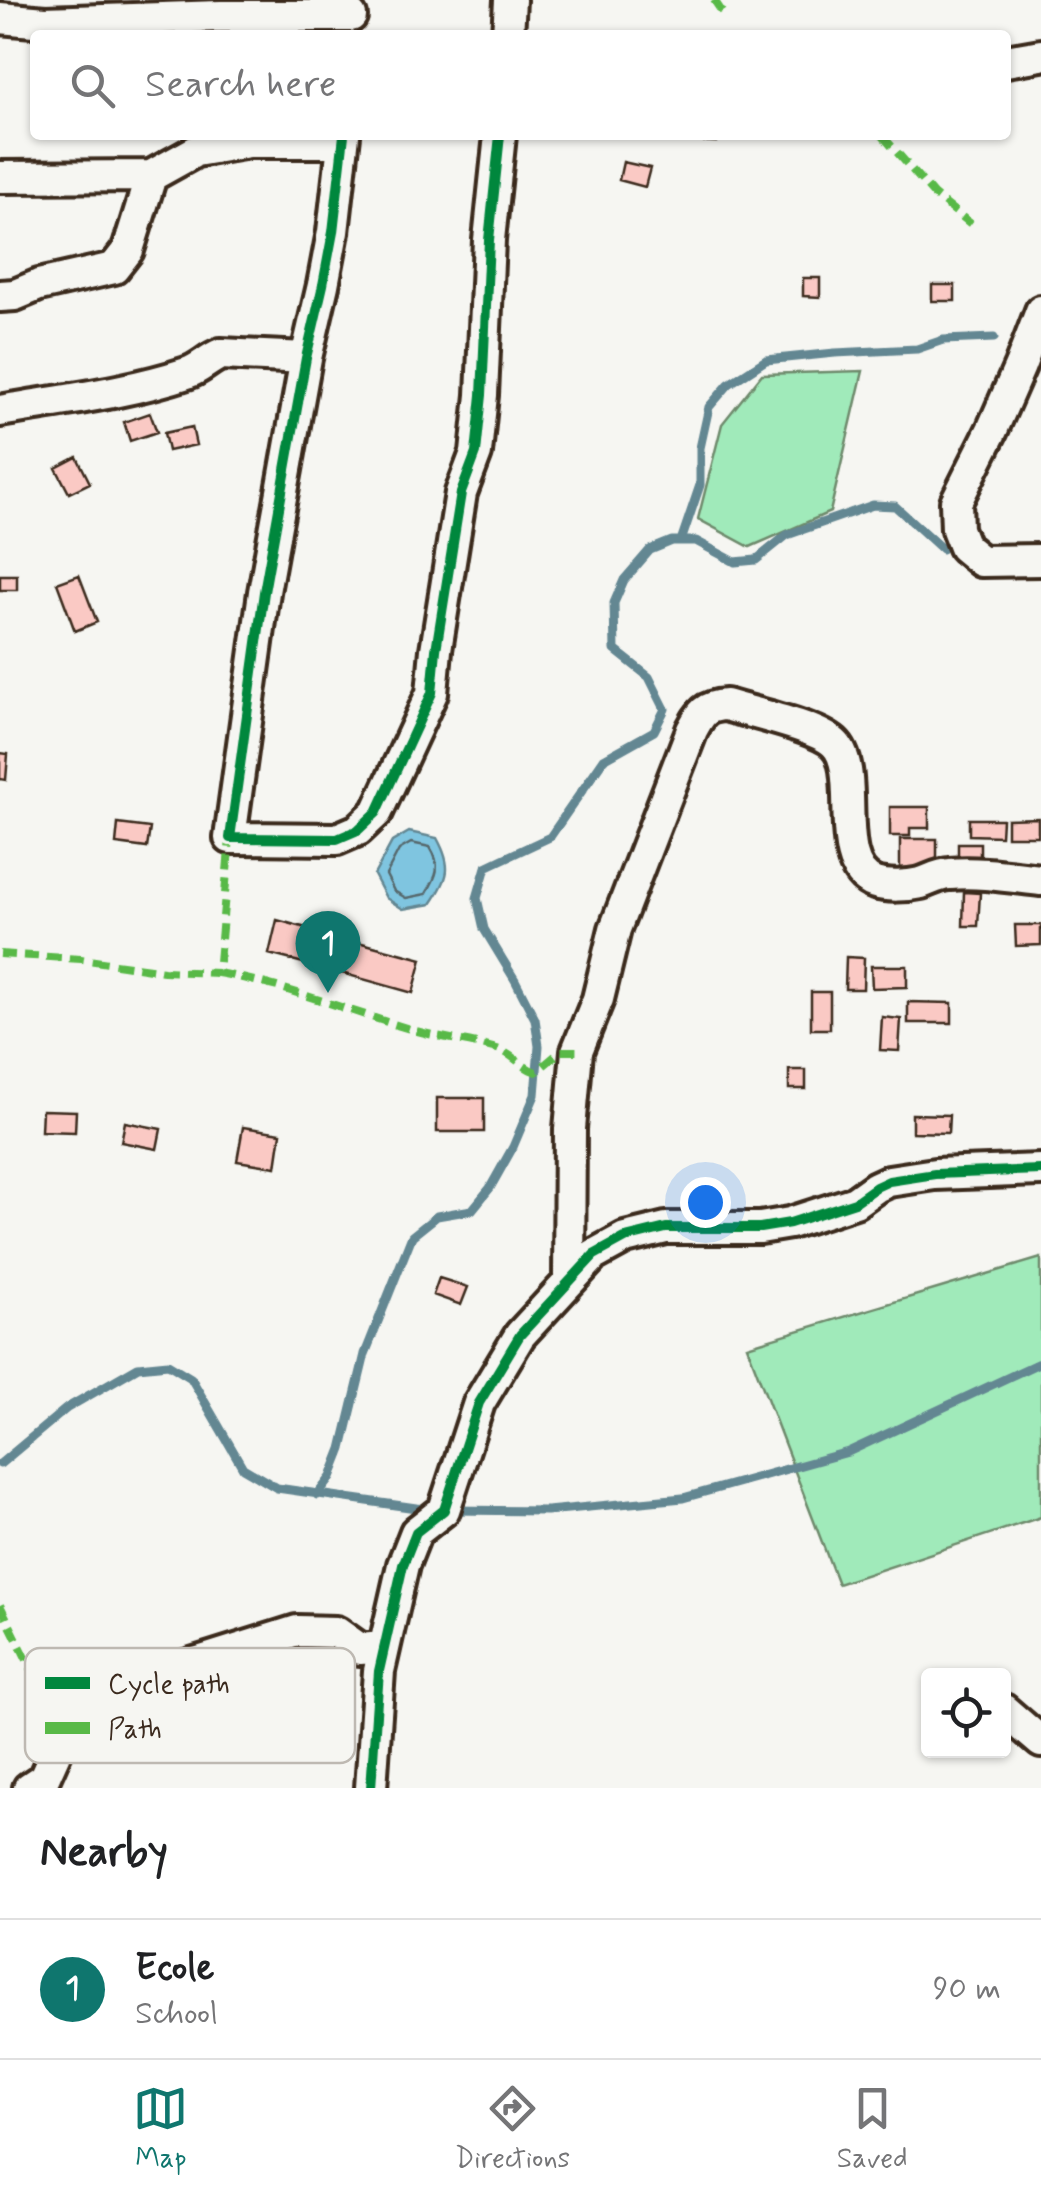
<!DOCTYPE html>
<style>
:root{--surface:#fff;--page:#f2f2f2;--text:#202124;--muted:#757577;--line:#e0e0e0;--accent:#0f766e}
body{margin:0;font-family:Mynerve,sans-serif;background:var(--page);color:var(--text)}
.controls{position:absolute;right:30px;bottom:30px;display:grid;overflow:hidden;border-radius:10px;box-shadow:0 2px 8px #0004}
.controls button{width:90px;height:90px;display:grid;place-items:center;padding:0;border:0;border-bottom:2px solid var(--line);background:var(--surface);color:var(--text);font:50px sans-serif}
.you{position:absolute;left:705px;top:1202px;width:35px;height:35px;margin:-25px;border:8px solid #fff;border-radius:50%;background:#1a73e8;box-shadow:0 0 0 15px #1a73e833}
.badge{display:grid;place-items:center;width:65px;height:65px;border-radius:50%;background:var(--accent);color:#fff;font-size:32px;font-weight:700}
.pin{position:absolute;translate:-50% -82px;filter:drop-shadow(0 2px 5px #0008)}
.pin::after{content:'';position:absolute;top:52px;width:35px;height:30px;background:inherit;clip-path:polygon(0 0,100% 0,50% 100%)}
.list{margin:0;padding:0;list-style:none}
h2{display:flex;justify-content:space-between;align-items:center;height:130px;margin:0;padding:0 40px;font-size:42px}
h2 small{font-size:32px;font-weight:400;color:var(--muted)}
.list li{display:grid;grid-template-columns:65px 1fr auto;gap:30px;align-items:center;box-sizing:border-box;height:140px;padding:0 40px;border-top:2px solid var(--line)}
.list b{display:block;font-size:38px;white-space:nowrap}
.list p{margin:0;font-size:32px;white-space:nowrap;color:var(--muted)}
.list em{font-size:32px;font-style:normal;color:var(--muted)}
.icon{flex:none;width:55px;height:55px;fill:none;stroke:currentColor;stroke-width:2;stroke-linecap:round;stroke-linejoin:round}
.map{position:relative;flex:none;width:1041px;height:1788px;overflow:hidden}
.search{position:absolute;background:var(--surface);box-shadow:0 2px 8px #0004;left:30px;right:30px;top:30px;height:110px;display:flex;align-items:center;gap:25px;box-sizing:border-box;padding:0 35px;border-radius:10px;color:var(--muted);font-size:38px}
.sheet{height:270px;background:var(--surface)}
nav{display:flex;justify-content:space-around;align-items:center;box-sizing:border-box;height:140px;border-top:2px solid var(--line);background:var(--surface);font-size:28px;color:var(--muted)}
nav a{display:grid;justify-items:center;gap:5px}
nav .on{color:var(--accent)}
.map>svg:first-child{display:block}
.green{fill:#a0eaba;stroke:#6e8a6c;stroke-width:2.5}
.water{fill:#7fc5e0;stroke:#648792;stroke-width:2.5}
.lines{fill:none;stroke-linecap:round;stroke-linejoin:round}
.shore{stroke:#56686c;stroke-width:2.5}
.stream{stroke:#648792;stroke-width:9}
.building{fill:#fac9c4;stroke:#3b2a1e;stroke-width:2.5}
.minor-casing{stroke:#3b2a1e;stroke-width:38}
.minor{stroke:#f6f6f2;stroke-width:30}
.quiet{stroke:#58b947;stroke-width:8;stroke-dasharray:15 8;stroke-linecap:butt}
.cycleway-casing{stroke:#f6f6f2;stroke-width:16}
.cycleway{stroke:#00873e;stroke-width:10}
.key{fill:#f6f6f2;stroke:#beb9b2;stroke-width:2.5}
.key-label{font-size:28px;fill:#3b2a1e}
</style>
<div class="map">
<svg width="1041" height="1788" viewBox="0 0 1041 1788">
<rect width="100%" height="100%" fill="#f6f6f2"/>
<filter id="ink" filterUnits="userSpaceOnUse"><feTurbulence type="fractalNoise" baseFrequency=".01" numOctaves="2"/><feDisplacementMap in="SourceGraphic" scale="20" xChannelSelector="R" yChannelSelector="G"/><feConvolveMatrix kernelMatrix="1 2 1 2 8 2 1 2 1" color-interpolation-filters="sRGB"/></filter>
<g filter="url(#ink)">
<path class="green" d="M863,371L830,512L750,547L698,519L722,424L762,374Z
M1041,1258V1517L838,1584L747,1346Z"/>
<path class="water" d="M409,832L437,838C453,867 449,878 431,904L403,909L386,898L374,875L392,842Z"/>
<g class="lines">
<path class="shore" d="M411,843L430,847C442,866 437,876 426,894L406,898L394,891L386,875L399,850Z"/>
<path class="stream" d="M681,541L700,485V448L709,407L729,384L766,360L835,353L917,349L943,340L994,338
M0,1464L67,1408L138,1367L168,1364L191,1378L243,1468L277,1488L430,1510
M317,1495L331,1477L342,1449L365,1354L412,1236L437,1216L472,1210L490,1188L513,1147L535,1095L539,1046L535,1019L515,980L484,929L477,898L486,867L550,837L604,759L654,731L665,709L649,677L615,650L614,603L624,580L650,550L672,541H696L735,562L756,560L787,535L873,505L895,506L942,549
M451,1510L547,1511L683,1498L848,1452L1041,1362"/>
</g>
<path class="building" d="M688,135H716V142L688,141Z
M623,162L650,168L645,187L619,180Z
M803,278H820V297L803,296Z
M932,285H955V301H932Z
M150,413L157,432L130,441L124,422Z
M192,427L196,445L168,451L164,433Z
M77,457L90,483L69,493L56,468Z
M0,575H17V590H0Z
M79,575L97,622L75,631L57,583Z
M0,753L8,754L6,780L0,779Z
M890,807H929V828H910V836H890Z
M1038,818V836H1007V819Z
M969,819H1002L1001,836L969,835Z
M118,824L150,828L147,848L116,844Z
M900,839H937V871H900Z
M958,843H980V859H958Z
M964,892L980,893L978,926H963Z
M277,920L343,938L334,971L269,954Z
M1015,925H1041V945L1016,946Z
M343,938L422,959L413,993L334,971Z
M846,957L864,958L863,989H845Z
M871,966H907V987L872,988Z
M811,992H830V1029H811Z
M908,1002L952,1003V1023H908Z
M882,1017L901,1019L899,1051L880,1050Z
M789,1070H806V1089H789Z
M437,1098H484V1132H437Z
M42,1110L76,1111L75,1132L41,1131Z
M912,1114L949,1115L948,1133L912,1132Z
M125,1122L161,1129L157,1149L121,1142Z
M243,1127L281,1133L276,1167L237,1161Z
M439,1278L468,1287L461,1305L433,1295Z"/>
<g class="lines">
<defs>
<path id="minor" d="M0,18L45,22L221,16H351
M508,35L510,0
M1006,61L1041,55
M344,135L333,232L323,285L306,358L264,592L230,838L337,839L358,830L377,812L432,693L436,650L461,493L476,453L482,395L489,240L500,135
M0,177L151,176
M0,296L15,295L39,285L114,268L128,250L151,176L196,151L249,142H343
M1041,311L1020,366L992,430L956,502L957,529L964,547L981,561L1041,560
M0,411C62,400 127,393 187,373C200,369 208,359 221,354L306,358
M569,1281L570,1129L577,1051L598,999L615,929L692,730C701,713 705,706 726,705C752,713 815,726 834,743C864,770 829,866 875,883C888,887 907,886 921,883C930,880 940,874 950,874C978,871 1013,877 1041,880
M1004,1710L1041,1742
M29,1788L44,1778L57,1749L60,1712L157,1675L297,1631L336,1632L360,1649L384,1647
M371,1788L379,1671L403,1565L416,1532L444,1510L479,1403L520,1335L594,1255L625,1238L666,1228H760L790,1223L855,1202L876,1187L889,1181L935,1174L1041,1170"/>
</defs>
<use href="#minor" class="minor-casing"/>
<use href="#minor" class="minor"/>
<path class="quiet" d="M714,0L722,12
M882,135L934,195L971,224
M0,954L81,959L164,971L218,973L230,838
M218,973C285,985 348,1011 413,1030C440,1038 469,1041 497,1049C513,1054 521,1067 536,1072L561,1051H577
M0,1605L31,1668L60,1712"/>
<defs>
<path id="cycleway" d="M344,135L333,232L323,285L306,358L264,592L230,838L337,839L358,830L377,812L432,693L436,650L461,493L476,453L482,395L489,240L500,135
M371,1788L379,1671L403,1565L416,1532L444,1510L479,1403L520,1335L594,1255L625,1238L666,1228H760L790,1223L855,1202L876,1187L889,1181L935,1174L1041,1170"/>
</defs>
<use href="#cycleway" class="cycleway-casing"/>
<use href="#cycleway" class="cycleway"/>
</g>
</g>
<rect x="25" y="1648" width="330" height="115" rx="15" class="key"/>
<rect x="45" y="1677" width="45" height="12" fill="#00873e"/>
<rect x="45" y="1722" width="45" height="12" fill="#58b947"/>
<g class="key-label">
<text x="108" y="1693">Cycle path</text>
<text x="108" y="1738">Path</text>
</g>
</svg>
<div class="controls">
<button><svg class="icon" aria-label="locate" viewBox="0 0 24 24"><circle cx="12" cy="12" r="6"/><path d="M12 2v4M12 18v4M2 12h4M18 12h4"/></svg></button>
</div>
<div class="you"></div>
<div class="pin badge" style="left:328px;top:993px">1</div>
<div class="search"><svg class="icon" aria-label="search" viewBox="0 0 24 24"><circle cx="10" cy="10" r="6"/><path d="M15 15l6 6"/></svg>Search here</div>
</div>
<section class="sheet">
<h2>Nearby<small></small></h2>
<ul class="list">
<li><span class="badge">1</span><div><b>Ecole</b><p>School</p></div><em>90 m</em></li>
</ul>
</section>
<nav>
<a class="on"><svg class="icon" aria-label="map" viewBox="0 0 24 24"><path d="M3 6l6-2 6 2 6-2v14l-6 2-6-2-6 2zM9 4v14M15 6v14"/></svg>Map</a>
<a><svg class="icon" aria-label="directions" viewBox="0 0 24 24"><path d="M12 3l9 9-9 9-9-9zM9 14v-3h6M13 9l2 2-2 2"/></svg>Directions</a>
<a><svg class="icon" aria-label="saved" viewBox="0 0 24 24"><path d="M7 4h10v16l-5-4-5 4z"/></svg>Saved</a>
</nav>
